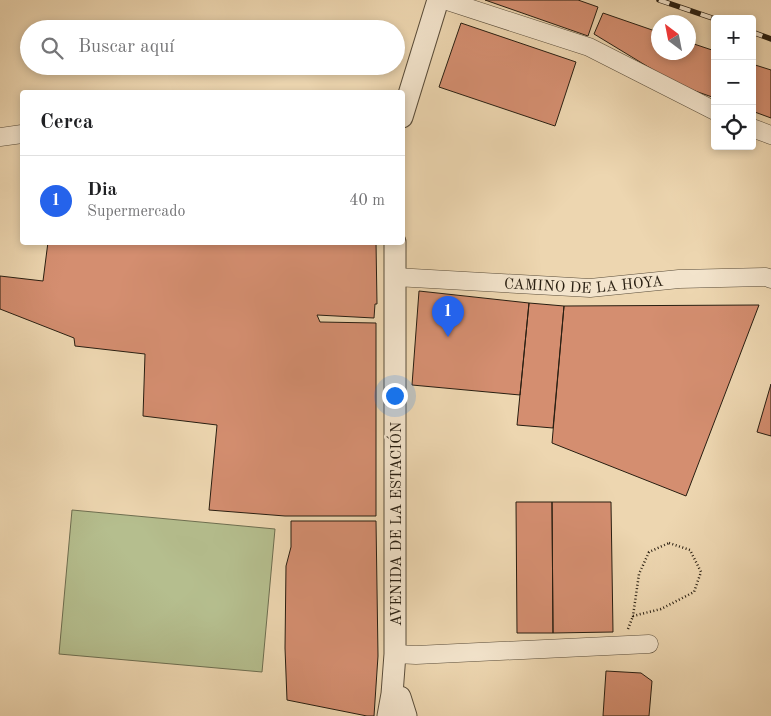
<!DOCTYPE html>
<html lang="es">
<meta charset="utf-8">
<style>
:root{--surface:#fff;--page:#f2f2f2;--text:#202124;--muted:#757577;--line:#e0e0e0;--accent:#2563eb}
body{margin:0;font-family:"Old Standard TT",serif;background:var(--page);color:var(--text)}
.controls{position:absolute;right:15px;top:15px;display:grid;overflow:hidden;border-radius:5px;box-shadow:0 2px 8px #0003}
.controls button{width:45px;height:45px;display:grid;place-items:center;padding:0;border:0;border-bottom:1px solid var(--line);background:var(--surface);color:var(--text);font:25px sans-serif}
.compass{position:absolute;left:651px;top:15px;width:45px;height:45px;border-radius:50%;background:var(--surface);box-shadow:0 2px 8px #0003;rotate:328deg}
.you{position:absolute;left:394px;top:395px;width:18px;height:18px;margin:-12px;border:4px solid #fff;border-radius:50%;background:#1a73e8;box-shadow:0 0 0 8px #1a73e833}
.badge{display:grid;place-items:center;width:32px;height:32px;border-radius:50%;background:var(--accent);color:#fff;font-size:16px;font-weight:700}
.pin{position:absolute;translate:-50% -41px;filter:drop-shadow(0 1px 2px #0008)}
.pin::after{content:'';position:absolute;top:26px;width:18px;height:15px;background:inherit;clip-path:polygon(0 0,100% 0,50% 100%)}
.list{margin:0;padding:0;list-style:none}
h2{display:flex;justify-content:space-between;align-items:center;height:65px;margin:0;padding:0 20px;font-size:21px}
h2 small{font-size:16px;font-weight:400;color:var(--muted)}
.list li{display:grid;grid-template-columns:32px 1fr auto;gap:15px;align-items:center;box-sizing:border-box;height:90px;padding:0 20px;border-top:1px solid var(--line)}
.list b{display:block;font-size:19px;white-space:nowrap}
.list p{margin:0;font-size:16px;white-space:nowrap;color:var(--muted)}
.list em{font-size:16px;font-style:normal;color:var(--muted)}
.icon{flex:none;width:28px;height:28px;fill:none;stroke:currentColor;stroke-width:2;stroke-linecap:round;stroke-linejoin:round}
.map{position:relative;flex:none;width:771px;height:716px;overflow:hidden}
.search{position:absolute;background:var(--surface);box-shadow:0 2px 8px #0003;left:20px;top:20px;width:385px;height:55px;display:flex;align-items:center;gap:12px;box-sizing:border-box;padding:0 18px;border-radius:28px;color:var(--muted);font-size:19px}
.panel{position:absolute;background:var(--surface);box-shadow:0 2px 8px #0003;left:20px;top:90px;width:385px;height:155px;border-radius:5px}
.map>svg:first-child{display:block}
.green{fill:#b5be8e;stroke:#6e6e50}
.building{fill:#d48e70;stroke:#281e11}
.lines{fill:none;stroke-linecap:round;stroke-linejoin:round}
.minor-casing{stroke:#594c39;stroke-width:19}
.tertiary-casing{stroke:#594c39;stroke-width:23}
.path{stroke:#281e11;stroke-width:2.5;stroke-dasharray:1 2.5;stroke-linecap:butt}
.minor{stroke:#f3e4cc;stroke-width:18}
.tertiary{stroke:#f3e4cc;stroke-width:21}
.rail-casing{stroke:#281e11;stroke-width:5.5}
.rail{stroke:#f3e4cc;stroke-width:4;stroke-dasharray:11;stroke-linecap:butt}
.labels{text-anchor:middle;stroke-width:5;stroke-linejoin:round;paint-order:stroke}
.street-label{font-size:15px;fill:#281e11;stroke:#f3e4cc}
</style>
<div class="map">
<svg width="771" height="716" viewBox="0 0 771 716">
<rect width="100%" height="100%" fill="#edd6b0"/>
<filter id="stains"><feTurbulence type="fractalNoise" baseFrequency=".004" numOctaves="4"/><feColorMatrix values="0 0 0 0 .2 0 0 0 0 .09 0 0 0 0 .02 0 0 0 .5 -.17"/></filter>
<radialGradient id="worn" r=".72"><stop offset=".6" stop-color="#630" stop-opacity="0"/><stop offset="1" stop-color="#630" stop-opacity=".3"/></radialGradient>
<path class="green" d="M72,510L275,529L262,672L59,654Z"/>
<path class="building" d="M485,0H578L598,7L588,36Z
M603,13L658,32V52H688V42L715,51V98L678,85L594,34Z
M461,23L576,62L555,126L439,87Z
M752,64L771,70V118L752,111Z
M48,242H376L377,304H375L374,318L317,315L320,322L376,323V516H285L209,510L217,425L143,416L145,354L75,346L74,338L0,309V276L43,281Z
M419,291L529,303L520,395L412,385Z
M529,303L564,306L553,428L517,425Z
M759,305L686,496L552,443L564,306Z
M771,384V436L757,432Z
M516,502H552L553,633H517Z
M552,502H611L613,632L553,633Z
M291,521H376L378,656L374,716H367L287,700L285,648L286,566L291,547Z
M606,671L641,673L652,681L649,716H603Z"/>
<g class="lines">
<defs>
<g id="minor">
<path d="M444,0L589,47L715,111"/>
<path d="M752,128L771,135"/>
<path d="M0,137L22,134"/>
<path id="s1" d="M395,277L590,288L679,279L766,277L771,279"/>
<path d="M395,654L416,655L649,644"/>
</g>
<path id="tertiary" d="M402,117L438,0
M392,694L400,697L406,716
M388,716L392,694L395,654V242"/>
</defs>
<use href="#minor" class="minor-casing"/>
<use href="#tertiary" class="tertiary-casing"/>
<path class="path" d="M669,543L690,550L701,572L694,592L661,609L633,616L639,574L649,552Z
M628,629L633,616"/>
<use href="#minor" class="minor"/>
<use href="#tertiary" class="tertiary"/>
<defs>
<path id="rail" d="M659,0L715,19
M752,32L771,39"/>
</defs>
<use href="#rail" class="rail-casing"/>
<use href="#rail" class="rail"/>
</g>
<g class="labels">
<g class="street-label">
<text dy="5" stroke="none"><textPath href="#s1" startOffset="189">CAMINO DE LA HOYA</textPath></text>
<text transform="translate(396 524) rotate(-90)" y="5">AVENIDA DE LA ESTACIÓN</text>
</g>
</g>
<rect width="100%" height="100%" filter="url(#stains)"/>
<rect width="100%" height="100%" fill="url(#worn)"/>
</svg>
<div class="controls">
<button>+</button>
<button>−</button>
<button><svg class="icon" aria-label="locate" viewBox="0 0 24 24"><circle cx="12" cy="12" r="6"/><path d="M12 2v4M12 18v4M2 12h4M18 12h4"/></svg></button>
</div>
<svg class="compass" viewBox="-18 -18 36 36"><path d="M0-13l5 13h-10z" fill="#e53935"/><path d="M0 13l5-13h-10z" fill="#757577"/></svg>
<div class="you"></div>
<div class="pin badge" style="left:448px;top:337px">1</div>
<div class="search"><svg class="icon" aria-label="search" viewBox="0 0 24 24"><circle cx="10" cy="10" r="6"/><path d="M15 15l6 6"/></svg>Buscar aquí</div>
<section class="panel">
<h2>Cerca<small></small></h2>
<ul class="list">
<li><span class="badge">1</span><div><b>Dia</b><p>Supermercado</p></div><em>40 m</em></li>
</ul>
</section>
</div>
